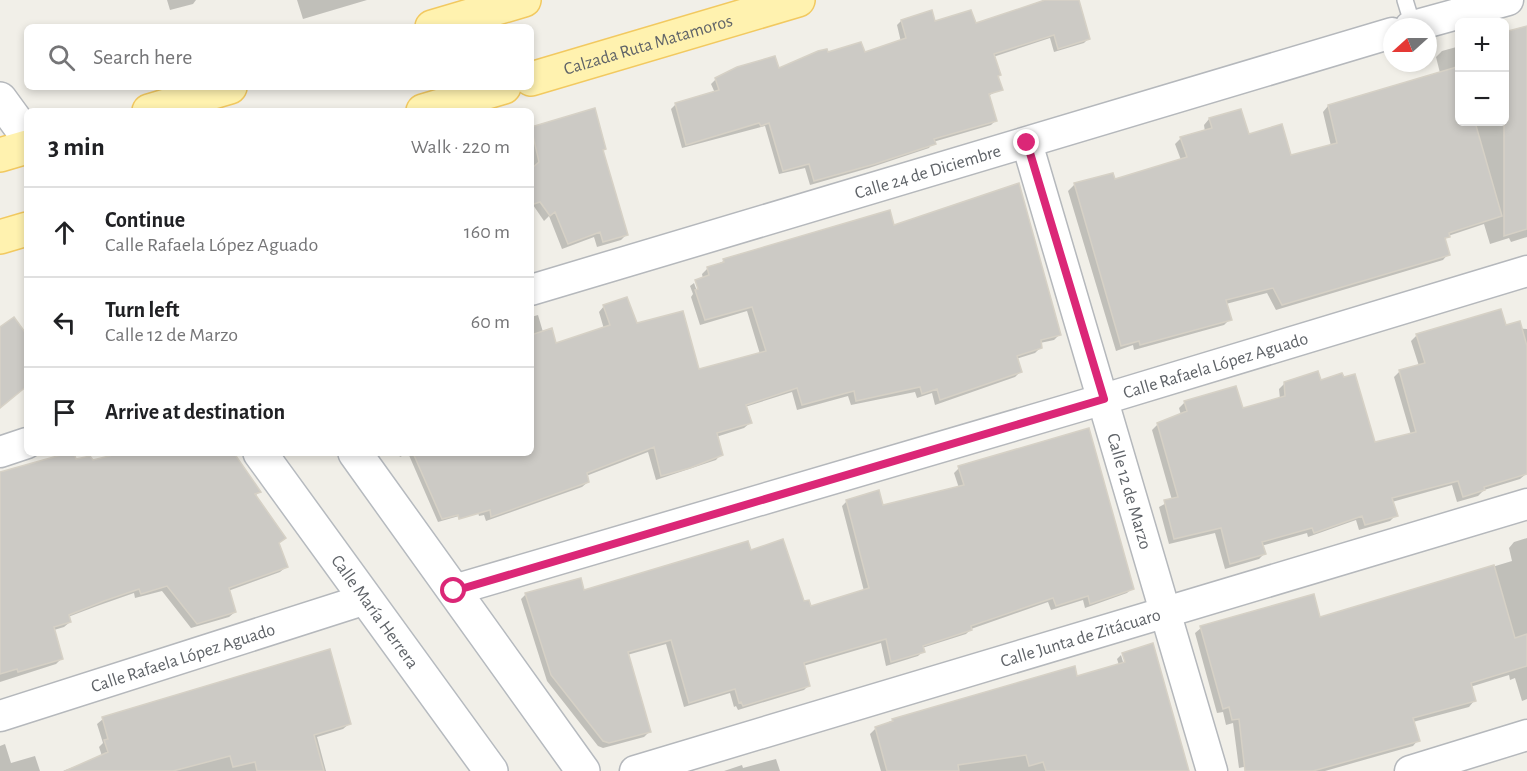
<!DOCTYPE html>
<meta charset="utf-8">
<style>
:root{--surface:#fff;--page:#f2f2f2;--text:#202124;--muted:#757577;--line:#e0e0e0}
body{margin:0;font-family:"Alegreya Sans",sans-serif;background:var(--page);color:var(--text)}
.controls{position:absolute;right:18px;top:18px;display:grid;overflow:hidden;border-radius:9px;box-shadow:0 3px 9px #0003}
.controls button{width:54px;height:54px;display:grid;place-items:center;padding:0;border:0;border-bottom:2px solid var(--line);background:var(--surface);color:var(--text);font:30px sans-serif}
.compass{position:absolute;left:1383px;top:18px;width:54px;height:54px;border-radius:50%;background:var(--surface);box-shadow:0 3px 9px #0003;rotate:249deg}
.stop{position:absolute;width:18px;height:18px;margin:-14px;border:4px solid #db2777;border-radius:50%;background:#fff}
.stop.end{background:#db2777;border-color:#fff;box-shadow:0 2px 6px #0008}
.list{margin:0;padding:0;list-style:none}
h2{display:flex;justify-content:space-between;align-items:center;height:78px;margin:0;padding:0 24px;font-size:26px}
h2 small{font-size:20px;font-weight:400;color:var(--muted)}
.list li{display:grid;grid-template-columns:39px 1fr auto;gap:18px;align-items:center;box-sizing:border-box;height:90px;padding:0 24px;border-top:2px solid var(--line)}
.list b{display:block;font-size:22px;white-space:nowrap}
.list p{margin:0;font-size:20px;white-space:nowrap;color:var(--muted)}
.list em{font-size:20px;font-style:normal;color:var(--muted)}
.icon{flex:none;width:33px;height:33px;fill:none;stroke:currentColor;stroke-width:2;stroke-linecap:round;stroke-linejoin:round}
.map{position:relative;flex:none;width:1527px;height:771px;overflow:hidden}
.search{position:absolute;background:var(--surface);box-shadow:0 3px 9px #0003;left:24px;top:24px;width:510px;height:66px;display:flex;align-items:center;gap:15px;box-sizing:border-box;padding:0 21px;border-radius:9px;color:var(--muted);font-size:22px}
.panel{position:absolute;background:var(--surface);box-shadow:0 3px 9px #0003;left:24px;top:108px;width:510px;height:348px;border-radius:9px}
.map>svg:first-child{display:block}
.shadow{fill:#0003}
.building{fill:#cccac5;stroke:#d6d1c6;stroke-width:1.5}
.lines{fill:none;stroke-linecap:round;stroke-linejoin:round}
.service-casing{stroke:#b5b8bc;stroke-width:18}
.minor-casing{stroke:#b5b8bc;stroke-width:33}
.tertiary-casing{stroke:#b5b8bc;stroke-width:36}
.secondary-casing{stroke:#b6babf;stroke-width:36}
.primary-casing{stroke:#f2c960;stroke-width:36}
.service{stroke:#fff;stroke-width:15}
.minor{stroke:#fff;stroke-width:30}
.tertiary{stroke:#fff;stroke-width:33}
.secondary{stroke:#fff;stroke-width:33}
.primary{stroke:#fff2af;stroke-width:33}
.route{stroke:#db2777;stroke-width:8}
.labels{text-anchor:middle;stroke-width:5;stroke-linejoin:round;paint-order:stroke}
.street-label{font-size:18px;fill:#5f6368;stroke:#fff}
</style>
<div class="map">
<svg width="1527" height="771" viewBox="0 0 1527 771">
<rect width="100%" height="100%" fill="#f1efe8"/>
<path class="shadow" d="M167,0H196L193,4L170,10Z
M297,0H367L303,19Z
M1044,0H1078L1088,39L1084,43L1054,52L1050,38L993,57L1001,89L988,96L996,120L991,125L933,142L929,148L869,168L810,185L805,168L779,174L765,126L682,148L671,109L675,105L715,93L711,84L716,79L778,70L827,54H864L901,42L897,25L901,21L975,25Z
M1527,28V237L1511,242L1509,238L1490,244L1484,224L1448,236L1444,241L1448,254L1443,260L1276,310L1267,293L1226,304L1230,319L1224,325L1134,350L1133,345L1116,351L1068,191L1074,185L1112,175L1114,181L1181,160L1175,144L1181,138L1205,132L1204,125L1209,119L1290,157L1331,146L1323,112L1328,106L1440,73L1436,57L1442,51L1460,46V122H1504Z
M594,110L601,151L626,235L621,240L597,247L594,237L562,249L549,216L544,221L531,202V129Z
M893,227L1059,335L1054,340L1040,343L1041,347L1035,353L1016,359L1020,372L1015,377L935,405L932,393L917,398L915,392L851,405L848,396L797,410L792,392L745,407L750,423L744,428L716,437L721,454L716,460L656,480L648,452L586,476L588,482L582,487L486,521L484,515L479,516L462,453H531V317L538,315L543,332L555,344L604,329L599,312L604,306L637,325L698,370L760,354L747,311L700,325L691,297L693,294L690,286L694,283L699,297L697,282H695L703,279L702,274L707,269L724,261Z
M1505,327L1527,329V464L1526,474L1520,479L1484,490L1478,496L1457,502L1452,485L1392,502L1396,515L1390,521L1359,530L1356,520L1308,537L1307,533L1261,546L1264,554L1259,559L1225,569L1215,533L1169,544L1159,507L1172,500L1152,430L1158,424L1181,415L1179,408L1185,402L1242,410L1280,399L1279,389L1285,383L1319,381L1373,444L1411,435L1394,377L1400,371L1419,366L1411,341L1417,335Z
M127,453H232L259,492L255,496L286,567L280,572L228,591L235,612L229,617L191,628L162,591L135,598L134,593L97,606L68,617L70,622L64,627L54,630L61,659L56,664L0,682V474L75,461L92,462Z
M398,453H435L459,516L438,522L408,453L400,457Z
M959,468L1132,588L1127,593L1085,608L1083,600L1051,610L1048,602L971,629L966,634L922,648L923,651L918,656L886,666L881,643L803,666L809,685L804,690L738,710L736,706L734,707L730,693L684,707L666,644L627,655L649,732L644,737L603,748L598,746L547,681L521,599L526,594L583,592L750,552L810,608L864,591L842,506L847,501L882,507L959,488L954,473Z
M1527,538V699L1522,701L1515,678L1510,680L1509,675L1470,687L1474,701L1469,707L1413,722L1418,740L1413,746L1325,771H1259L1257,764L1239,768L1233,723L1226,725L1223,712L1217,713L1195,633L1201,628L1319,619L1512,561L1509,548L1514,542Z
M1152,645L1187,771H881L870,734L876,728L893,720L1074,668L1076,678L1119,665L1117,659L1121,655L1125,669L1128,668L1122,654Z
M103,719L349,724L343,729L317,737L326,771H63L102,756L99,747L103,743L97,724Z
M5,744L11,763L35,756L40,771H0V746Z
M776,759L780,771H724L742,765L743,768Z"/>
<path class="building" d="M1045,0H1079L1090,39L1058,49L1054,35L994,54L1001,75L998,76L1003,90L989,94L997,121L934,139L936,144L875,164L814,181L809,164L783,171L769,123L761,126L759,123L686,145L675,103L719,90L715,78L737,67L775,56L779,68L818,51L827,49L828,52L861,42L865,52L906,38L901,20L932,10L935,21L971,10L976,23Z
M1527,26V229L1504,236V32Z
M1460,66V122H1475L1502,216L1449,233L1450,237L1445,238L1450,255L1282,305L1273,288L1226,300L1232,320L1140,345L1139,341L1121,346L1074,183L1113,173L1115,179L1187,157L1180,137L1212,128L1209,118L1241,109L1249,134L1282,124L1291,155L1337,143L1328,105Z
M595,108L606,149L603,150L628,235L603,242L600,232L568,244L555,212L550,216L540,202L531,205V169L539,162L531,127Z
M1019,183L1061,335L1041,340L1042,348L1017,356L1022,372L940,400L937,389L922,394L920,387L856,401L854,391L802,405L797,388L746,405L752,423L717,433L723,455L690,468L661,476L654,447L587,473L589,482L491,517L490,510L459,519L458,515L442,519L413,453H531V335L552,328L556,343L610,325L603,305L627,297L637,323L683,311L699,369L766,351L752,307L705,320L695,290L698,289L695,280L709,275L707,267L724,262L723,259L890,210L894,225Z
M1501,309L1506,325L1520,321L1527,346V474L1484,487L1485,490L1463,497L1458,481L1392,498L1398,516L1365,525L1362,516L1314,533L1312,528L1262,542L1266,554L1230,564L1221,528L1174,539L1164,500L1178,497L1157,423L1187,411L1184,401L1236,386L1243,408L1285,396L1284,382L1318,371L1321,380L1342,373L1344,377L1355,374L1375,442L1416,432L1399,370L1425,363L1416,334Z
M14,317L27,335V386L0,408V327Z
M1089,428L1134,589L1090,604L1088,596L1056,606L1053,598L971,626L972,630L923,646L925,652L891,662L886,639L804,663L810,686L743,706L741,702L739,703L735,689L689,703L671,640L628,652L651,732L609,743L603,741L551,675L525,593L581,578L584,590L748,541L751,550L783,539L804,601L809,600L811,606L869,588L846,500L879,490L883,505L964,485L958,466Z
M68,453H74L76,459L90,456L93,460L121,453H234L261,492L255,494L286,538L279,543L288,567L229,588L236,612L197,624L167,586L141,594L139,589L104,601L69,615L71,622L54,627L63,659L18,672L17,669L0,674V472Z
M1494,565L1515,638L1527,634V666L1471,683L1476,701L1413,718L1420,741L1313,771H1245L1239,719L1232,720L1229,707L1223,709L1200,626L1314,594L1320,617Z
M1153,643L1189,771H1046L1043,762L1029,766L1026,755L958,765L959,771H887L875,727L893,721L892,719L1075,666L1077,676L1125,662L1122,653Z
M330,649L351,724L314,735L324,771H257L255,762L233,767L230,756L173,771H65L108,752L104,740L108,739L102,717Z"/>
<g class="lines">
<defs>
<path id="service" d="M1405,0L1413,26"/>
<g id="minor">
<path d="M1410,27L1508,0"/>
<path id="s1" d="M1027,143L1212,771"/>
<path id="s2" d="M531,290L1392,33"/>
<path d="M0,452L27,443"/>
<path id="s3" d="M454,590L1104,399L1527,271"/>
<path id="s4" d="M0,716L366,599"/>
<path id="s5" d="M635,771L1527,504"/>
<path d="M1410,771L1527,735"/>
</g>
<path id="tertiary" d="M0,99L27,136"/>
<g id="secondary">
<path id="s6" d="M260,453L491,771"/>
<path d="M355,453L583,771"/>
</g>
<g id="primary">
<path d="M432,27L524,0"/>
<path id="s7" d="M531,79L798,0"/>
<path d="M149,111L230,87"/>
<path d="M423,111L504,87"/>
<path d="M0,155L27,147"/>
<path d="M0,237L27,229"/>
</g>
</defs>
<use href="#service" class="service-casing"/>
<use href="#minor" class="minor-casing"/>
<use href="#tertiary" class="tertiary-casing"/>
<use href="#secondary" class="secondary-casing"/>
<use href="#primary" class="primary-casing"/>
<use href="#service" class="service"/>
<use href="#minor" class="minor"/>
<use href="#tertiary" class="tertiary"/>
<use href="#secondary" class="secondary"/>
<use href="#primary" class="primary"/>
</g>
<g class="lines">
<path class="route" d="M454,591L1104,399L1027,143"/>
</g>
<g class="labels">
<g class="street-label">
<text dy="6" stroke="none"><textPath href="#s7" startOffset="122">Calzada Ruta Matamoros</textPath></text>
<text dy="6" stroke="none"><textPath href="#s2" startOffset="414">Calle 24 de Diciembre</textPath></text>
<text dy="6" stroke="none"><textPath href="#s3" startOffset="794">Calle Rafaela López Aguado</textPath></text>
<text dy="6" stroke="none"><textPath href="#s1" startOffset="363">Calle 12 de Marzo</textPath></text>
<text dy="6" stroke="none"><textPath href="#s6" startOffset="196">Calle María Herrera</textPath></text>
<text dy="6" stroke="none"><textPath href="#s5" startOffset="465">Calle Junta de Zitácuaro</textPath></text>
<text dy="6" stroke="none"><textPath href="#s4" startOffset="192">Calle Rafaela López Aguado</textPath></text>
</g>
</g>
</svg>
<div class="controls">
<button>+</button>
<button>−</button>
</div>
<svg class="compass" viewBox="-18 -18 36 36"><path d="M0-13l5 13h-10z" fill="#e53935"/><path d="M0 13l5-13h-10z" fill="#757577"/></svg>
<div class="stop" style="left:454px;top:591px"></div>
<div class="stop end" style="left:1027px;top:143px"></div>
<div class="search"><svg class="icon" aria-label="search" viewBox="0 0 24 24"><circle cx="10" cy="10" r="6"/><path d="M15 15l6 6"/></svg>Search here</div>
<section class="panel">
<h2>3 min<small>Walk · 220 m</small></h2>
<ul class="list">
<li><svg class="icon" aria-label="ahead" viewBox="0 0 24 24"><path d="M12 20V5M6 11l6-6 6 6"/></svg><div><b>Continue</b><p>Calle Rafaela López Aguado</p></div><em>160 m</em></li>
<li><svg class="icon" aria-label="left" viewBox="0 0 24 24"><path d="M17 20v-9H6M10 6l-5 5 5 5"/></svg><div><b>Turn left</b><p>Calle 12 de Marzo</p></div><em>60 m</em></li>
<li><svg class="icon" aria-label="arrive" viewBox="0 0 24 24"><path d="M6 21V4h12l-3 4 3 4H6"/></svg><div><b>Arrive at destination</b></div></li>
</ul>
</section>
</div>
